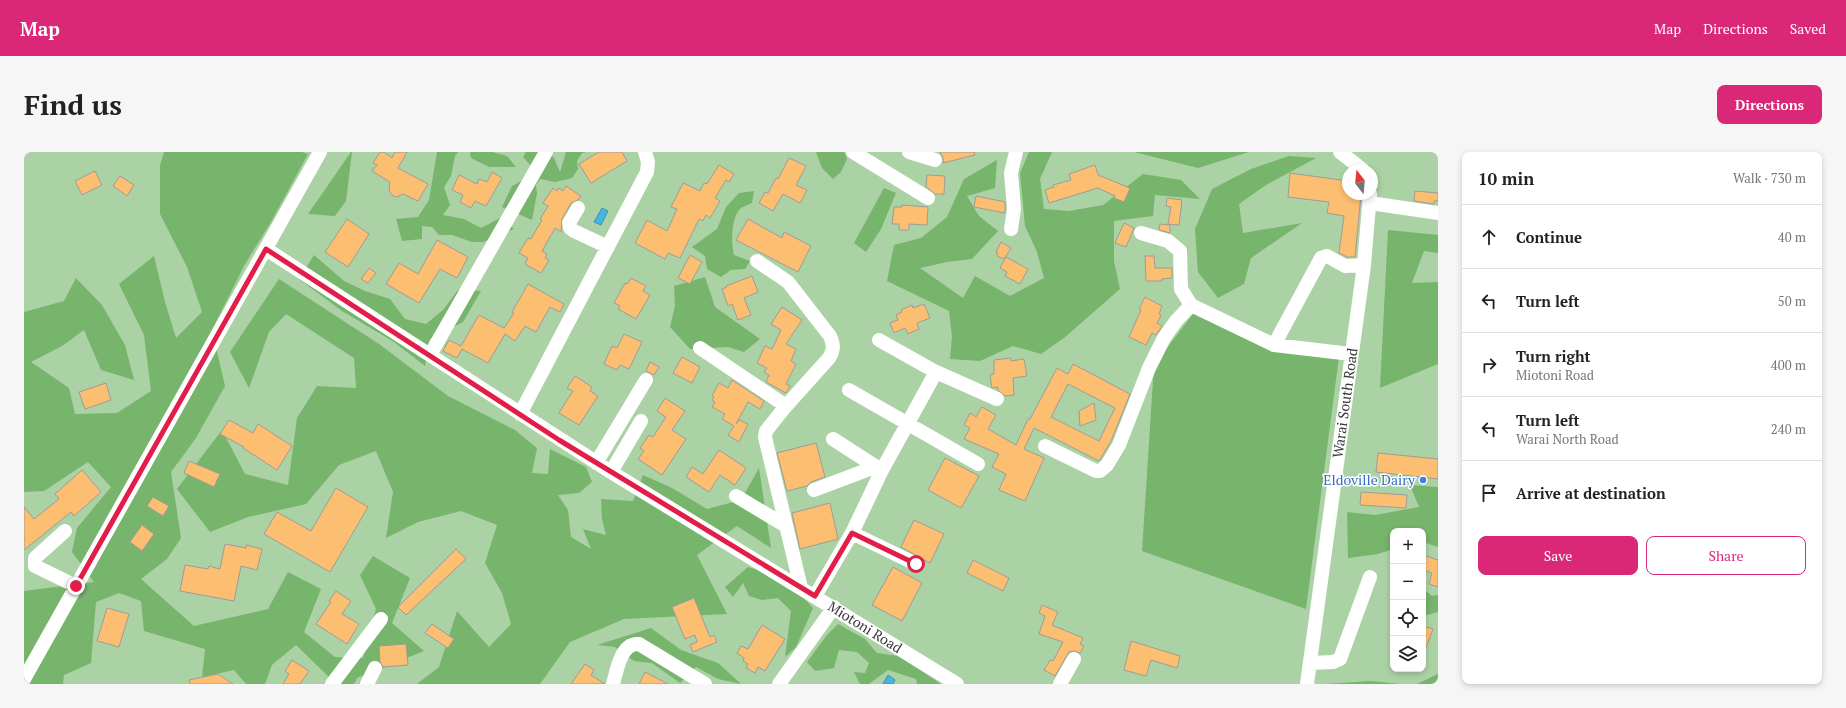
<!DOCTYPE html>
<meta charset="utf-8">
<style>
:root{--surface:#fff;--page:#f6f6f6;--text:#222;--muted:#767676;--line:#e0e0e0;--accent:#db2777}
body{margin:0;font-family:"PT Serif",serif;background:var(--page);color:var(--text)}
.controls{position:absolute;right:12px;bottom:12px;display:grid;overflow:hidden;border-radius:8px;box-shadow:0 2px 6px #0003}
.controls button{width:36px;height:36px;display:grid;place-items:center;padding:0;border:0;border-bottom:1px solid var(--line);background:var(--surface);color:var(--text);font:20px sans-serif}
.compass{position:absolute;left:1318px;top:12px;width:36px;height:36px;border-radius:50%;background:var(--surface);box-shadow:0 2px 6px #0003;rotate:344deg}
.stop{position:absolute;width:12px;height:12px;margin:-9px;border:3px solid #e11d48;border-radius:50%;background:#fff}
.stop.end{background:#e11d48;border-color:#fff;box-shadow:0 1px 4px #0008}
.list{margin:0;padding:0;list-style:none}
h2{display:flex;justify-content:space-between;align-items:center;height:52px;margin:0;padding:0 16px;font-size:17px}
h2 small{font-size:13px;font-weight:400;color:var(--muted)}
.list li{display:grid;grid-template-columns:26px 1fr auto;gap:12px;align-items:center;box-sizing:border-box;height:64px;padding:0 16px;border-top:1px solid var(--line)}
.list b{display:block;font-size:15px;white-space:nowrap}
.list p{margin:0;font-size:13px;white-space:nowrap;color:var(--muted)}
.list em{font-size:13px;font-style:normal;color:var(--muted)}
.actions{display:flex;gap:8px;padding:12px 16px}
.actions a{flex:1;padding:9px 0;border:1px solid var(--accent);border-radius:8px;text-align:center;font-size:14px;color:var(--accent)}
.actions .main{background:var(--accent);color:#fff}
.icon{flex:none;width:22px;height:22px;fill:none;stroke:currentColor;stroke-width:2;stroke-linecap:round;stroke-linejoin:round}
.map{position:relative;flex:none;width:1414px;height:532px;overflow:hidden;border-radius:8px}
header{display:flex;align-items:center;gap:24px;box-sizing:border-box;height:56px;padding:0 20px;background:var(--accent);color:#fff}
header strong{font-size:19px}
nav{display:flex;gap:22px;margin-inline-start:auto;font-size:14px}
.intro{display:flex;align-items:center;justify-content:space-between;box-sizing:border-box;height:96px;padding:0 24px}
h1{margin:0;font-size:28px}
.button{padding:10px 18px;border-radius:8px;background:var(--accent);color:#fff;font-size:14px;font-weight:700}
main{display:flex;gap:24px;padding:0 24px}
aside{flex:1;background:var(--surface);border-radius:8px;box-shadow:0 2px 6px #0003}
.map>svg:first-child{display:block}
.green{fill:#abd2a4;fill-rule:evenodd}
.forest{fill:#77b46c}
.water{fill:#43b6e1;stroke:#4090af}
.building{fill:#fcbf71;stroke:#9f9b97;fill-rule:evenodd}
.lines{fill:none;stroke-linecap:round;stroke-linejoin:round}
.minor{stroke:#fff;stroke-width:14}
.route{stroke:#e11d48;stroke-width:5}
.shop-dot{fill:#3f7fe0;stroke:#fff;stroke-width:1.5}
.labels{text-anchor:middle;stroke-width:3;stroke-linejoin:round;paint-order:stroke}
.street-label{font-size:14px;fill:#39393b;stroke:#fff}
.shop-label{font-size:14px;fill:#366cbe;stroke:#fff;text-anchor:end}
</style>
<header>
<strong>Map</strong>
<nav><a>Map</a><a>Directions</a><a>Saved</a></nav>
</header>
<div class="intro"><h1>Find us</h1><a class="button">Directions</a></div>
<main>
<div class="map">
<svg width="1414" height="532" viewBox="0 0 1414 532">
<rect width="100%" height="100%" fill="#e2e1e7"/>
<path class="green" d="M0,0H1414V532H0ZM1324,18H1348V42H1324ZM1369,379H1399V517H1369Z"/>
<path class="forest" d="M140,0H278L284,2L247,70L221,112L188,178L201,234L172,286L147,320L157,386L143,407L117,427L170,474L244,457L264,420L297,437L280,480L311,505L339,506L352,457L336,423L349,404L386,426L368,471L400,499L333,526L330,532H308V528L272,493L248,513L241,532H222L210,518L178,525L181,497L120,479L117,449L95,441L72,450L67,511L40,523L39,532H0V439L70,430L48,400L53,376L87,335L64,310L20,339L0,340V160L40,149L52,126L78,153L101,193L110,228L77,218L60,178L38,194L7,210L45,236L51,262L93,261L127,239L120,183L95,132L130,104L141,150L152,186L178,160L163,115L136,62V13Z
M327,0H328L322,49L311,64L284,62Z
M413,0H434L431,4L427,24L420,35L426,53L419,63L440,67L457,76L476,66L490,77L459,90H448L428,83H415L408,75L398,74V87L378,89L372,67L394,65L405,48Z
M446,0H468L483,4L492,15H465L447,6Z
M502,0H524L530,6L536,20L542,0H563L558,1L553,9L554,17L548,26L531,30L516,27L512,33L513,41L508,68L478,55L488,34L503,26L508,15L499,5Z
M792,0H820L823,7L817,20L809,27L798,16Z
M1005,0H1028L1016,27L1020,57L1045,59L1079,53L1119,22L1157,28L1176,47L1131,43L1129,64L1090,69V109L1096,137L1040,186L1017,202L989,194L956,209L926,207L928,185L925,159L863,129L870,93L897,86L923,65L940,27L973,8L971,36L943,44L955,64L974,79L948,107L923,110L896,116L939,146L951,124L986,144L1020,126L1013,100L1001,74L996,21Z
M1110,0H1225L1174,16Z
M1265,4L1292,6L1242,33L1215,52L1219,81L1278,71L1227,106L1220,132L1194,146L1174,120L1171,77L1188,37L1227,17Z
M860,36L872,41L857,77L842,100L830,91Z
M730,39L728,51C724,53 719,54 716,57C707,66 707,92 710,103L726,109L721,117L707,118L697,125L683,117L681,104L668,95L693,77L702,55L715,41Z
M1364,78L1414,83V101L1400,99L1388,131L1414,130V212L1356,236Z
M290,103L320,129L341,139L366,147L381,167L402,172L419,158L434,138L457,139L439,170L406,187L401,214L370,190L318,159L275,127Z
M681,125L691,155L736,187L720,200L704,195L666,197L646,175L651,154L650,134Z
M255,127L355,192L424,244L491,278L513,296L508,321L524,322L526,297L562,315L568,330L555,341L534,343L544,358L547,385L567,397L559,377L582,383L578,367L577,347L609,349L619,323L648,336L683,357L717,348L735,316L747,396L713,374L673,403L703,462L600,467L546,490L516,532H393L415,515L433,459L465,495L487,472L478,441L461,411L473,373L437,359L394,370L362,386L369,340L352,299L315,313L282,352L224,365L186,380L153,337L198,278L221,322L264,333L273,266L293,234L332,236L330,206L262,162L245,180L225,236L206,200Z
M1172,158L1245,197L1315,205L1282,457L1118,399L1130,213Z
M1386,333L1414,335V395L1399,390V379H1369V397L1354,402L1324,406L1323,360L1351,363L1395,355Z
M724,415L737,419L776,442L789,456L772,495L761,505L767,459L754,446L738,448L725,444L719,431L709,445L701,435Z
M1399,437L1408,444L1414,443V460L1399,464Z
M814,472L841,487L853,501L874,504L917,532H893L892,527L864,518L845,532H836L830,520L841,521L845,511L833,500L815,498L810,516L791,519L783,510L803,483Z
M627,476L657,498L694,511L717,532L694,527L672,515L656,531L628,511L610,509L591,495L573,493Z
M1414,522V532H1393Z
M1347,529L1376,532H1301Z"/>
<path class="water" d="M578,56L584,59L577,73L570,70Z
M864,523L871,528L869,532H859Z"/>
<path class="building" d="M356,0H359L368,6L371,0H383L374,16L404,32L394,49L379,42L373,45L369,44L365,39L366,30L348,19L353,13L349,11Z
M575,0H598L603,9L567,31L555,12Z
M916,0H950L951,3L919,11V6Z
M765,6L782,14L772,33L783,38L776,51L759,42L749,59L735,51L741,40L744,41L752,26L754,27Z
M695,13L710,22L705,30L702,28L691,46L696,49L686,66L682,63L679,69L675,67L656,106L644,101L641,107L611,91L623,68L643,79L653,57L647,55L659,31L676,39L680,31L683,32Z
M1071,13L1074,23L1106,36L1100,50L1090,46L1091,44L1074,36L1025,51L1021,38L1030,35L1029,33L1047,28L1045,22Z
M71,19L78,33L58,43L51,29Z
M468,20L478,26L462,54L451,49L447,56L436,50L439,43L428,38L435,23L453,32L455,27L463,30Z
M1266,21L1324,29V42H1337L1331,105H1323L1315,101L1320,64L1303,61L1305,50L1264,45Z
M903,23L921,24L920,42H911L902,35Z
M96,24L110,33L103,44L89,34Z
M542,34L557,44L554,48L547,51L538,67L537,80L531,76L518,99L523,102L521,106L525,108L517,121L501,112L504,106L495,101L504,86L507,87L518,68L516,67L524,54L519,51L529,36L533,39L535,36L539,39Z
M1391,39L1414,41V49H1410V52L1390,49Z
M952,44L981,50V61L950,55Z
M1143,46L1158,48L1155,73L1144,72L1147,55L1142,54Z
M878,53L904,55L903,73L885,72V78H875V72H868L869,64L870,55H878Z
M323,67L345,82L324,115L301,100Z
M724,67L758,86L760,80L787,94L774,120L712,88Z
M1100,71L1110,76L1102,95L1091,91Z
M1136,72L1146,73V81L1135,78Z
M413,88L444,105L433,126L416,117L395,151L362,132L375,111L394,122Z
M977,90L987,96L980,107L973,104L974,101L972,100Z
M666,103L678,110L666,132L654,126Z
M1121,104H1130L1131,116H1148V126L1138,127V129H1122Z
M982,105L1004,117L996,132L981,124L983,120L976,116Z
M345,116L352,121L344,131L337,127Z
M728,124L734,140L720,146L727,163L714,168L708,152L704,154L698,137L703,135L702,134Z
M607,126L622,134L619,139L626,143L612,167L594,157L596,154L590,151L601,131L603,132Z
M504,132L540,152L536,160L526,155L512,180L501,174L491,189L481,182L464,211L438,197L433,206L419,199L425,188L437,194L455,163L480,176L490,161L488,160Z
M1121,145L1138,154L1135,162L1137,163L1133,171L1138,174L1132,183L1128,181L1122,193L1105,185L1117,158L1115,157Z
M900,152L906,166L893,171L895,177L884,182L881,176L870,181L866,171L874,168L872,163L878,160L877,158L888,153L889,156Z
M758,155L778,168L762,192L772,197L767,209L772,212L762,232L766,234L762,241L742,230L745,223L740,220L743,216L733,211L741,194L748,197L757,178L747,172Z
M600,182L618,190L605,217L596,213L593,218L580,212L588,194L593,196Z
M658,205L676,215L668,231L649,221Z
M986,206L987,209L1000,207L1003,224L989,226L990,243L981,244L974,238V235L968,236L966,223L970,222V208Z
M626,210L635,215L630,223L622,219Z
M1049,212L1106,242L1087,289L1075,309L1010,276L1000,297L1020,306L1001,349L975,338L982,322L968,315L975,302L940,287L946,276L940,273L946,261L952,265L958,255L972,263L964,277L992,293L1004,267H1006L1033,216L1044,222ZM1044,232L1091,256L1075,289L1027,265Z
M551,224L568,235L566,239L574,244L555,273L535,261L549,239L543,236Z
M708,228L740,249L736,257L724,250L712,272L715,268L724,272L715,290L704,283L710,274L698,267L701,262L688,255L691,250L688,248L690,245L688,244L695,231L704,236Z
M82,231L87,248L61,257L55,240Z
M641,246L661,259L648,278L662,287L638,323L614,307L620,299L616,296L625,283L629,285L642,265L633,259Z
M1070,251L1072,268L1056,274L1055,259Z
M205,268L229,281L234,272L268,294L253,318L219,296L220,295L196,282Z
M792,291L801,325L787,330L783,334L763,339L753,301Z
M695,298L722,316L711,333L696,323L685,340L662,325L668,315L679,322Z
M1354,301L1414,307V327L1352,320Z
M921,306L955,324L937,356L904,338Z
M165,309L196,322L190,335L160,321Z
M58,318L77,340L50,364L47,360L0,398V355L10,367L35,347L31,342Z
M312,336L344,355L306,420L240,382L253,360L287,379Z
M1337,340L1383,343L1382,356L1336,353Z
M129,345L145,354L139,364L123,354Z
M806,351L814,387L776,397L768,361Z
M890,368L920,382L906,411L877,395Z
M118,373L130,382L118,399L106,390Z
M201,392L222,396V393L238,397L233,418L217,414L210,449L156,439L161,413L184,417L185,414L196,417Z
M432,397L442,407L382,463L374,455Z
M1399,403L1414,408V435L1405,432L1408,421L1399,418Z
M949,408L985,426L979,439L943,421Z
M869,415L898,431L878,469L848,453Z
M312,439L327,449L318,462L335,472L323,492L292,472L307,450L305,449Z
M670,446L686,485L690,483L693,490L669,500L666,493L673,490L671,483L661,487L648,455Z
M1018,453L1034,460L1028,473L1059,486L1056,492L1060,494L1056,501L1050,499L1045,500L1031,524L1020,518L1026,508L1029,509L1039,490L1015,482L1021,464L1015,461Z
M83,456L105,462L95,495L73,489Z
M408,472L430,487L424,496L401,481Z
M738,473L761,487L741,519L734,515L731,521L722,516L724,512L719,509L720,506L713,501L717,494L724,497Z
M1399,474L1409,477L1400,501H1399Z
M1107,489L1156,504L1153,516L1127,508L1122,524L1100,518Z
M382,492L384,513L359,515L356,510L355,494Z
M268,508L285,519L276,532H259L265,522L261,519Z
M561,512L570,518L567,523L581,532H547Z
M621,520L644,532H615Z
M194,522L209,532H166L165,528Z"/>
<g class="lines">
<path class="minor" d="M829,0L904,46
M885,0L911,8
M1316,0L1339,18
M1346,51L1414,61
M554,56L545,71L546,76L550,79L584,95
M987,77L990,57L987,21L992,0
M1117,81L1144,89L1156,99L1157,137L1167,153L1250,193L1327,202
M242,97L587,320L933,532
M733,109L764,130L806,184C810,193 810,198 805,206L762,254
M855,188L912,220L973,247
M1250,193L1297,106L1303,104L1321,114L1340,113
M676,196L762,254L742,279L741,285L777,436
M406,203L522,0
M825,238L954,312
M496,262L623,20L624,10L621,0
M809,287L857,318
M1021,294L1072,319H1076L1083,313L1095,293L1125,216L1140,186L1152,169L1167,153
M572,311L622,228
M587,320L617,269
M790,338L851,315
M712,344L762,374
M41,379L11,406V414L52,434
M828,381L892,412
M791,444L828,381L858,318L912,220
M1286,511L1309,510L1316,507L1346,425
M0,527L296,0
M308,532L357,467
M343,532L351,516
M589,532C593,518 597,490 615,492L681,532
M755,532L810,455
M1036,532L1050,507
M1283,532L1340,113L1346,42"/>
</g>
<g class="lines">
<path class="route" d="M52,434L242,97L535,288L791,444L828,381L892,412"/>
</g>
<circle class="shop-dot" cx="1399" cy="328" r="4"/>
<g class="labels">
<g class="street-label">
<text transform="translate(1321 251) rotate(-82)" y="5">Warai South Road</text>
<text transform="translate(841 475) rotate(32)" y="5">Miotoni Road</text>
</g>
<g class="shop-label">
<text x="1391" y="333">Eldoville Dairy</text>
</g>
</g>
</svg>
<div class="controls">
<button>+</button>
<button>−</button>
<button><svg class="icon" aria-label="locate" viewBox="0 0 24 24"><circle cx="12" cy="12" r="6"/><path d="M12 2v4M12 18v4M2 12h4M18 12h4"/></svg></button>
<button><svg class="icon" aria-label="layers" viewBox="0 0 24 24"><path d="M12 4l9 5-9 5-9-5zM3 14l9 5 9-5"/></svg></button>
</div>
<svg class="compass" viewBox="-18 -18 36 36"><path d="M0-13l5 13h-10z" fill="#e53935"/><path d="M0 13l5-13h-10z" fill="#767676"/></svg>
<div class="stop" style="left:892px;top:412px"></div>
<div class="stop end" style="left:52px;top:434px"></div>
</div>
<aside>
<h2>10 min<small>Walk · 730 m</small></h2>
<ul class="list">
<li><svg class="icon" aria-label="ahead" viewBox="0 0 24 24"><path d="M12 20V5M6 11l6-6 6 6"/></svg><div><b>Continue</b></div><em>40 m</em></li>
<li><svg class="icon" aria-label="left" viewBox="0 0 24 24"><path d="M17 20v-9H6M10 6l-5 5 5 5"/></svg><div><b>Turn left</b></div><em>50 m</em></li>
<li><svg class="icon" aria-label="right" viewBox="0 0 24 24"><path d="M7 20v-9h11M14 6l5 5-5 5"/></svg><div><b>Turn right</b><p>Miotoni Road</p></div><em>400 m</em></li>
<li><svg class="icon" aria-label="left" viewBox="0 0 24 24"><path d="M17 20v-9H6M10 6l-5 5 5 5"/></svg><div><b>Turn left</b><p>Warai North Road</p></div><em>240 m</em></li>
<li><svg class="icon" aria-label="arrive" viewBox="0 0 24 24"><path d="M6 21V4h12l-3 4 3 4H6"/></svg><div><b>Arrive at destination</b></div></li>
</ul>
<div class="actions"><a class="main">Save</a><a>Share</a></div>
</aside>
</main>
